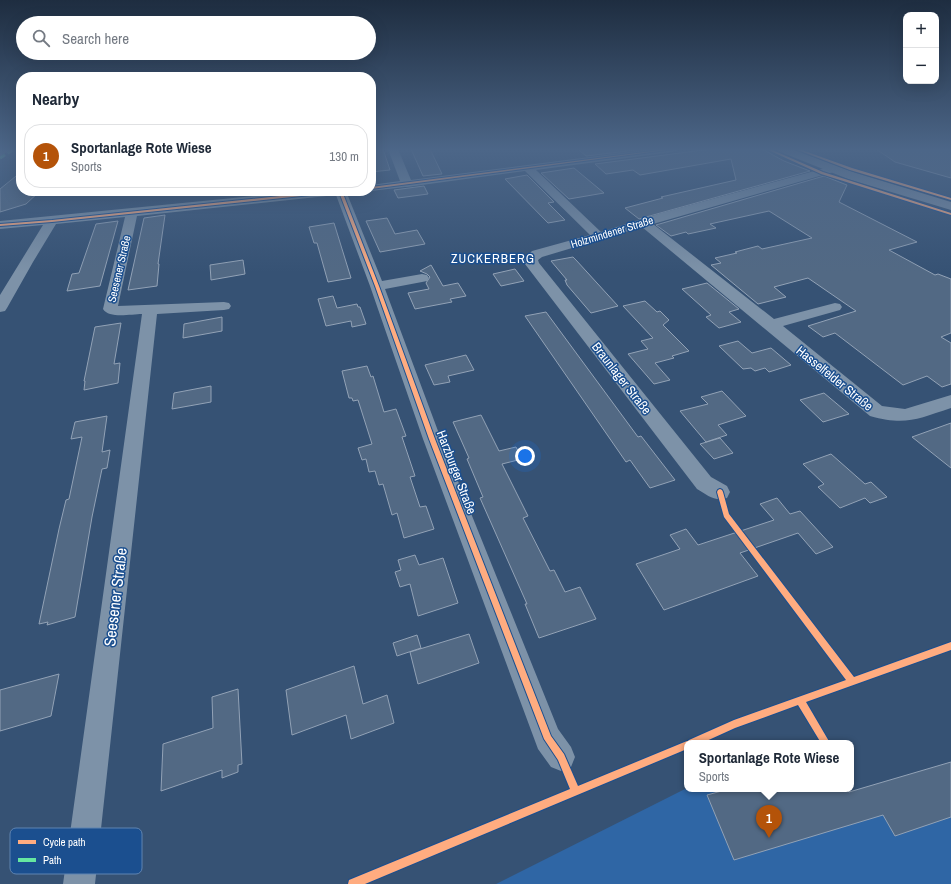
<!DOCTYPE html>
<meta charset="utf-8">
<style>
:root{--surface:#fff;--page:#f2f2f3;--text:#1f2937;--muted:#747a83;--line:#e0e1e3;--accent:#b45309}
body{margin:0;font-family:"Archivo Narrow",sans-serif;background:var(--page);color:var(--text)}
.controls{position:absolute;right:12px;top:12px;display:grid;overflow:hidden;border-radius:8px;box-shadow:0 4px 16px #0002}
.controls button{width:36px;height:36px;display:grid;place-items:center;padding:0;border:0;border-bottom:1px solid var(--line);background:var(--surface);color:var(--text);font:20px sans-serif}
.you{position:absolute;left:525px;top:456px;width:14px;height:14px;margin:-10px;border:3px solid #fff;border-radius:50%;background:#1a73e8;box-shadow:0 0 0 6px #1a73e833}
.badge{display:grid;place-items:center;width:26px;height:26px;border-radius:50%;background:var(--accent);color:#fff;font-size:13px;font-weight:700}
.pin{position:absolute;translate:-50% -33px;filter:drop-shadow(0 1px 2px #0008)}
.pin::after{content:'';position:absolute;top:21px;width:14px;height:12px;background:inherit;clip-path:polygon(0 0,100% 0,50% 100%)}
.popup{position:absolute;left:684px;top:740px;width:170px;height:52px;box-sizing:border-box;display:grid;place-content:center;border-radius:8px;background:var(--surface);filter:drop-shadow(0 1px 3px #0005);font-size:13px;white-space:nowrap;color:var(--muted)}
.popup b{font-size:15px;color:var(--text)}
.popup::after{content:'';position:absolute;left:50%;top:100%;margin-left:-8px;border:8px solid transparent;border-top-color:var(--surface)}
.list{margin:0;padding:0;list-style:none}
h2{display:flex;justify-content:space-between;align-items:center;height:52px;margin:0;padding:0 16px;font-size:17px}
h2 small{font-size:13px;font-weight:400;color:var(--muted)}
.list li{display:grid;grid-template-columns:26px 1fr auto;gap:12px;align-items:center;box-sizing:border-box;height:64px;margin:0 8px 8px;padding:0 8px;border:1px solid var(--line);border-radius:16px}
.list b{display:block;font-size:15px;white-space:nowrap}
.list p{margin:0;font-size:13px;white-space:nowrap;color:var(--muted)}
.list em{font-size:13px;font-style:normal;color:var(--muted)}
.icon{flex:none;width:22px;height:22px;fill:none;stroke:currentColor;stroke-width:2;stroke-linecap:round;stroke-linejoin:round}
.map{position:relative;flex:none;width:951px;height:884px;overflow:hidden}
.search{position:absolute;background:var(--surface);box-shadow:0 4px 16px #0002;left:16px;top:16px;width:360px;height:44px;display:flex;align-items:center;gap:10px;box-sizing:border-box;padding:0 14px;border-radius:22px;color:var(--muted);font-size:15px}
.panel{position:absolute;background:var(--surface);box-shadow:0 4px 16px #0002;left:16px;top:72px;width:360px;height:124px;border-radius:16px}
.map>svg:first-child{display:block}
.green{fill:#2f66a5}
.building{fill:#526984;stroke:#92a2b6}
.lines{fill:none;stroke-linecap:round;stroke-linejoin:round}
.street{fill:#7d92a8;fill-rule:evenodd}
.secondary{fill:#798da4;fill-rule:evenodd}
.primary{fill:#7d8ea7;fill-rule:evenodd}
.quiet{stroke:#66e7a1;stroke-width:3;stroke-dasharray:6 3;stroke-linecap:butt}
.cycleway-casing{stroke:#1b4f8f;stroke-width:2}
.cycleway{fill:#ffac80;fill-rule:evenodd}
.labels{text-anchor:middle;stroke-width:3;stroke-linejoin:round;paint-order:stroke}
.far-street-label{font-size:11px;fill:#fff;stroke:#1b4f8f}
.far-quarter-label{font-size:13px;letter-spacing:1px;fill:#fff;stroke:#1b4f8f}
.street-label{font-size:13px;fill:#fff;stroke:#1b4f8f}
.near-street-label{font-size:16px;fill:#fff;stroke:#1b4f8f}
.key{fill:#1b4f8f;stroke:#5f84b1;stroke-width:1}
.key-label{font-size:11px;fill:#fff}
</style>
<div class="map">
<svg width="951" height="884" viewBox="0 0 951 884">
<rect width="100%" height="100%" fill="#365274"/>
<path class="green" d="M951,766V884H496L687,788L847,789L849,793Z"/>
<path class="building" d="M371,149H383L390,170L371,172Z
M411,149H430L442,174L423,176Z
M578,149H644L586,156Z
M711,149H762L784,161L810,171L639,219L625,208L663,198L661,197L736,180L731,159L640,175L633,170L606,174L595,164Z
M876,149H951V178L895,162Z
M574,168L604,193L569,199L541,173Z
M21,172V191H40L26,204L0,212V189Z
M527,175L554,202L548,203L565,220L548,223L505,179Z
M824,176L847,185L839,202L917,242L889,250L935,275L938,274L951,279V333L941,337L951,343V384L942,387L927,376L903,385L835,333L823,337L808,326L856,311L808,278L774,287L786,297L758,304L711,265L721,263L715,258L737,253L735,252L758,246L762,249L812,238L769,211L710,224L716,228L688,234L686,232L671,236L656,225Z
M424,186L428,194L398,198L394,190Z
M165,215L158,264H159L157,286L128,290L144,218Z
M387,218L395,234L417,230L425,244L380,252L366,221Z
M118,221L100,286L67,291L72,274L79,273L96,224Z
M334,223L351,278L328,282L317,243H314L309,227Z
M573,257L576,260L618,306L591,313L567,285L565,280H567L551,261Z
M243,260L245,274L211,280L210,265Z
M431,265L443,286L458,283L466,296L450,299L452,302L415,309L408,293L429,289L426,283L430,277L427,274L420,271Z
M515,269L524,281L501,286L493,274Z
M707,283L739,309L729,312L741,322L719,328L706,317L711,315L682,289Z
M333,296L337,308L357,304L358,307H360L366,324L352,327L351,321L326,326L318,299Z
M645,301L657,312L660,311L669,320L663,325L689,351L672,356L674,358L655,363L670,380L654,384L628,354L648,349L641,341L653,338L623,306Z
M546,312L638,437L641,436L675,480L650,488L630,460L626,462L525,316Z
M222,317V331L183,338L184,324Z
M121,323L114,364L120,363L118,383L84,390L85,381H84L95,327Z
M738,341L752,353L771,348L791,365L769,372L765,368L755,371L751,368L743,369L719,346Z
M466,355L474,370L448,376L450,382L434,385L425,365Z
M367,366L371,377L373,376L384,412L396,409L406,436L402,437L415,476L410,477L420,507L426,506L434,529L404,538L397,513L392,515L383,484L379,485L375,471L369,472L366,459L362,460L358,448L372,444L358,400L353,401L352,398H349L342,371Z
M211,386V402L172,409L174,393Z
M722,391L746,416L718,425L727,435L706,442L680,411L708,404L701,397Z
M824,393L849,414L823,422L800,400Z
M481,415L499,451L516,447L522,459L502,464L528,516L523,518L550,571L554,570L565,592L580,587L596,619L539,638L525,604H527L480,498L483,497L467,459L469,458L453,422Z
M107,416L102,452L110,450L107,468L102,469L92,517L75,617L47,625L48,622L39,624L59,529L66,500L69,499L82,437L71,439L75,422Z
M951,423V468L912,437Z
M720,438L733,453L714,459L700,444Z
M831,454L865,484L871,482L887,497L870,503L865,498L840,508L818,487L824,484L803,464Z
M777,498L790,514L800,511L833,547L816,554L798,533L740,553L758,576L664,610L636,564L680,549L670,535L686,529L698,545L774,520L760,504Z
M415,555L419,565L443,558L458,603L418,616L410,584L400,587L395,572L401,570L398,560Z
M469,634L479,663L418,684L410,652Z
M417,635L421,648L397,656L393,643Z
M354,666L363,704L387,695L394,723L351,739L346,715L292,735L286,690Z
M59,674L51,716L0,731V690Z
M238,689L242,764L238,765V772L222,778V770L161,791L163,744L213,728L212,697Z
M951,762V817L895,836L883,815L734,860L707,795L729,789H847L849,792Z"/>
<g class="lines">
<path class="street" d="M388,149H398L411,180L652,149H677L676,151L672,152L536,170L601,232L661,213L829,167H837L838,169L837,171L653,224L774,319L835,303L840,304L842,307L840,310L783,326L882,406L905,409L951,395V408C917,419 906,426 870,416L642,227L542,257L538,260L539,263L711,477L727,486L730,492L727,498C715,502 707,495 697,489L525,264L524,259L532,251L590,235L525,171L407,187H405L371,191H369H371V185L400,181Z
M305,191H346L382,281L422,274L427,275L429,278L427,281L422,282L385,289L441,439L558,729L571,747L575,757L571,767L561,771L551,767L538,749L423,439L370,286L336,195L137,216L118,306L224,302L229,303L231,306L229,309L224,310L157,314L95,884H63L142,314C131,314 109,319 103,309L125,217L56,224L33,262L7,308L5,311L0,312V295L43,225L0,229V221Z"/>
<path class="secondary" d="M776,149H791L856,173L951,202V210L848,179L778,151Z"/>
<path class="primary" d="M0,149H11L4,154L0,156Z"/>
<path class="quiet" d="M0,158L14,149"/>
<defs>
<path id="cycleway" d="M668,149H674L371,189V187Z
M766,149H770L823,172L951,213V215L821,174Z
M795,149H799L852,168L951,198V200L850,170Z
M328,191H342L379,286L435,439L551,736L564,754L578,786L687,741H688L689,740L734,720L846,680L724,517L717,492L718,490L720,489L722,490L723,492L729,514L854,677L951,642V650L806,702L830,743H821L798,705L735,728L702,743H687V749L365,884H348L349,880L570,789L558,760L544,739L429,439L375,286L339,192L52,222L0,226V224L52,220Z"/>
</defs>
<use href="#cycleway" class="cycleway-casing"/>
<use href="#cycleway" class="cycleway"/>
</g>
<linearGradient id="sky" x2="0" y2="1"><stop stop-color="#1e2d40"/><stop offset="0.55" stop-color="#4c6688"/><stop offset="1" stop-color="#4c6688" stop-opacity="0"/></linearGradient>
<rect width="951" height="272" fill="url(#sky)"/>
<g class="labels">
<g class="far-street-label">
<text transform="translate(612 232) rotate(-17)" y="4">Holzmindener Straße</text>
<text transform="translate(119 269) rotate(-77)" y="4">Seesener Straße</text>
</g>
<g class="far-quarter-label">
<text x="493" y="263">ZUCKERBERG</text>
</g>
<g class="street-label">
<text transform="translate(622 378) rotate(52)" y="5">Braunlager Straße</text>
<text transform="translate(835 378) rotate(39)" y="5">Hasselfelder Straße</text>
<text transform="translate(457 472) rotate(69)" y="5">Harzburger Straße</text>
</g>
<g class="near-street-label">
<text transform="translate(115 597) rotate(-83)" y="6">Seesener Straße</text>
</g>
</g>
<rect x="10" y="828" width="132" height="46" rx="6" class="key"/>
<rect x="18" y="840" width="18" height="4" fill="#ffac80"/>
<rect x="18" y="858" width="18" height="4" fill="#66e7a1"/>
<g class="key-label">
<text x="43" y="846">Cycle path</text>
<text x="43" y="864">Path</text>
</g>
</svg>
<div class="controls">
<button>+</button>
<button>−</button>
</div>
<div class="you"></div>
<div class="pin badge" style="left:769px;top:838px">1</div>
<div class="popup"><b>Sportanlage Rote Wiese</b>Sports</div>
<div class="search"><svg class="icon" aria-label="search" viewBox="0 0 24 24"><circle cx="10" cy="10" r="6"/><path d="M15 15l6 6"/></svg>Search here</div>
<section class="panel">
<h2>Nearby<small></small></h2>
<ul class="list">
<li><span class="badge">1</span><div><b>Sportanlage Rote Wiese</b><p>Sports</p></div><em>130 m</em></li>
</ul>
</section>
</div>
